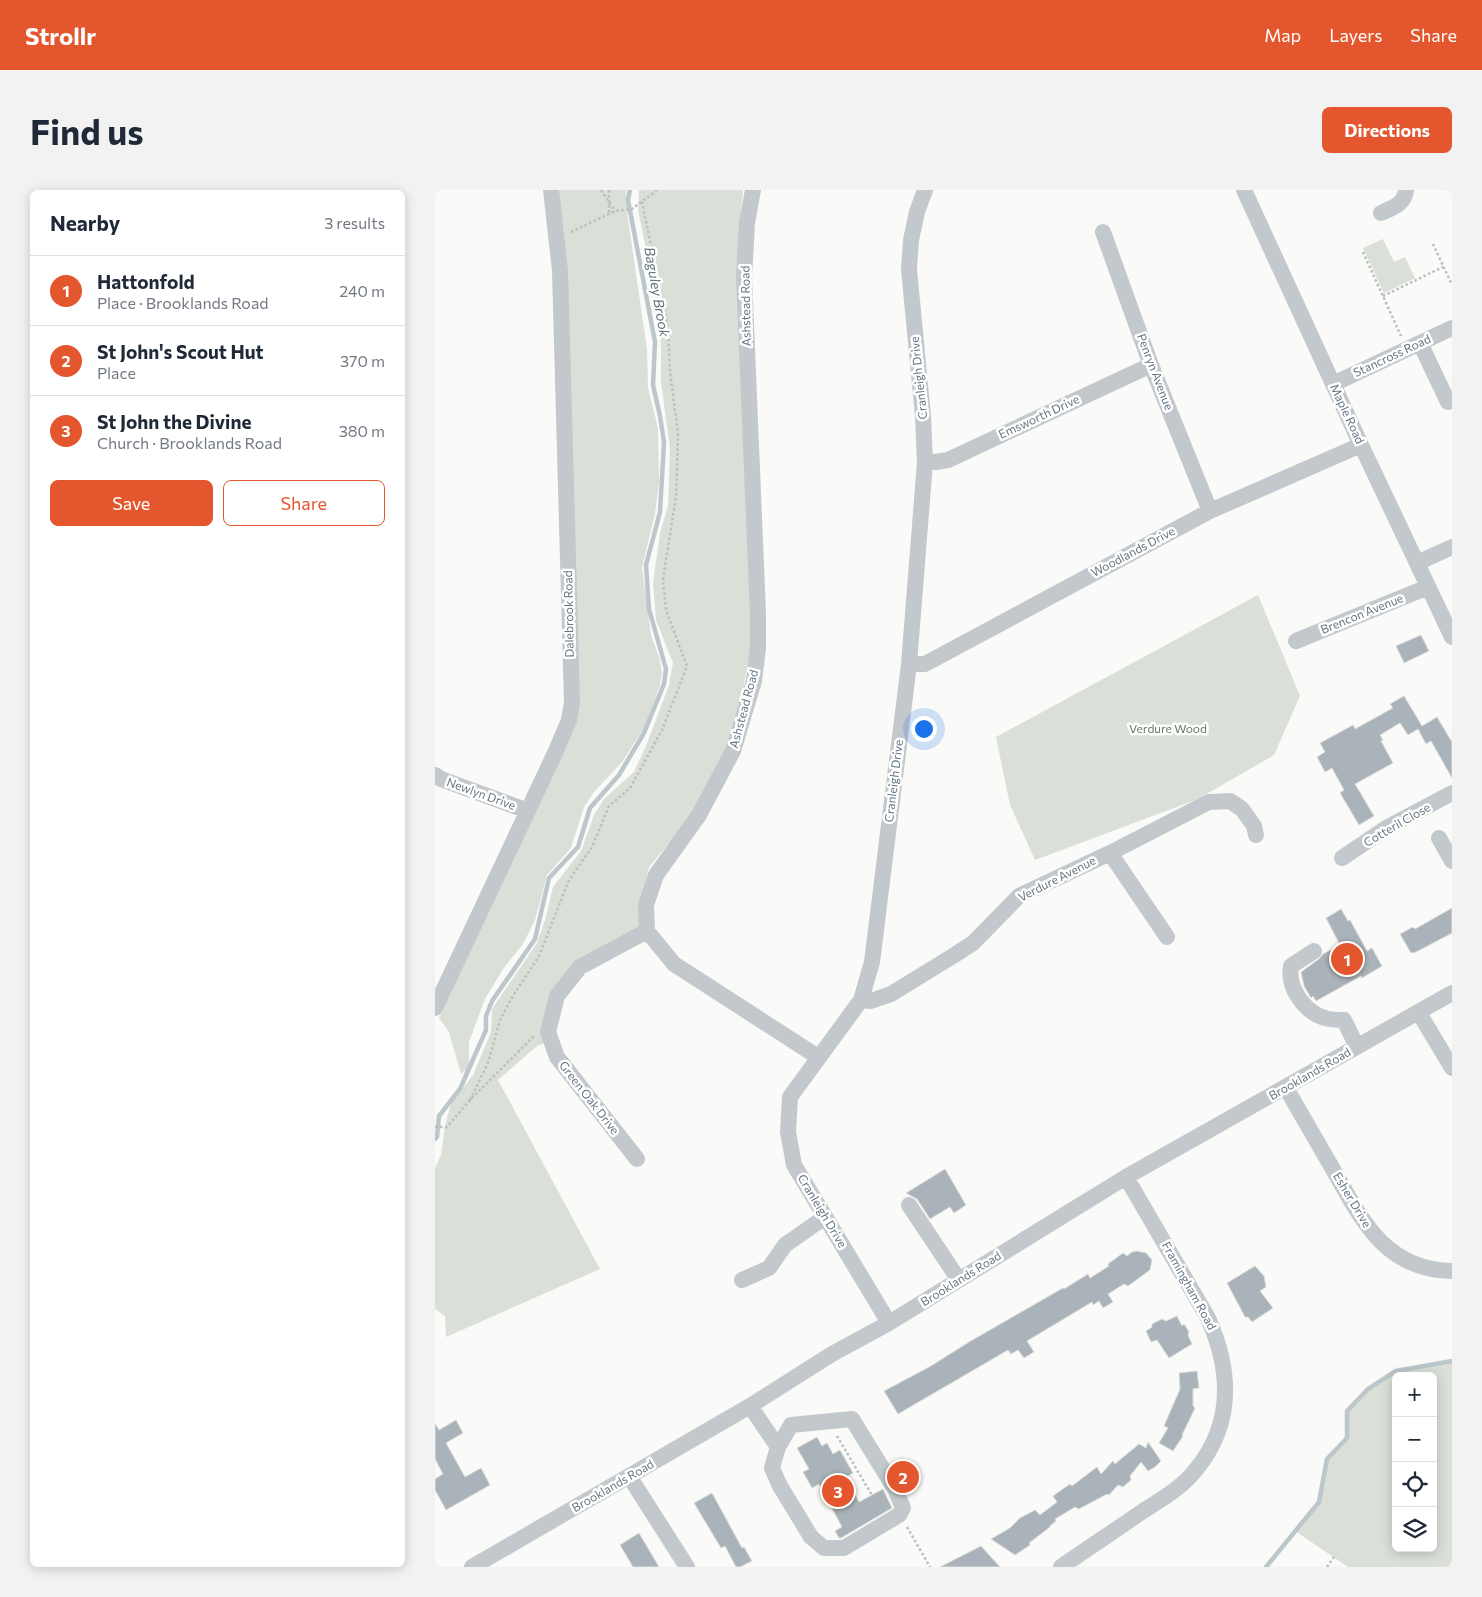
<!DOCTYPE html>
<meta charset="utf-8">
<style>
:root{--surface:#fff;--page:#f2f2f3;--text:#1f2937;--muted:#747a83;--line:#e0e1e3;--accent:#e4572e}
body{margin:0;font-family:Commissioner,sans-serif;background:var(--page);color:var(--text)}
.controls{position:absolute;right:15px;bottom:15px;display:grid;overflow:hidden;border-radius:8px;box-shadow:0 2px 12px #0003}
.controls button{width:45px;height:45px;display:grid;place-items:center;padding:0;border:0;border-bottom:1px solid var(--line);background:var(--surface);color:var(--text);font:25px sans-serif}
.you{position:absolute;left:488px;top:538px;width:18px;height:18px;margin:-12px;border:4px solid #fff;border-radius:50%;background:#1a73e8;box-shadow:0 0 0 8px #1a73e833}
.badge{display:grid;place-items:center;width:32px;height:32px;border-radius:50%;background:var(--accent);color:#fff;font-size:16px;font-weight:700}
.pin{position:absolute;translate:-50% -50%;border:2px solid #fff;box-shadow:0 1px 5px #0006}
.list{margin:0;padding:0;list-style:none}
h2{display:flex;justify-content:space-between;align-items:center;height:65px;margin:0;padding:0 20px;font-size:21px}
h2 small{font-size:16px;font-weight:400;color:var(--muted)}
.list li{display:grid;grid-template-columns:32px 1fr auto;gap:15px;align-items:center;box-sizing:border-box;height:70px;padding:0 20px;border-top:1px solid var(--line)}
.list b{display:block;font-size:19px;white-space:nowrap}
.list p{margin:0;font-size:16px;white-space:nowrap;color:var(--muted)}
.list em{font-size:16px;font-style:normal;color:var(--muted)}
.actions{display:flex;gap:10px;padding:15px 20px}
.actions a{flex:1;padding:11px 0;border:1px solid var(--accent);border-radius:8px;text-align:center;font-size:18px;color:var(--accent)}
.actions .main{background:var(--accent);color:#fff}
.icon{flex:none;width:28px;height:28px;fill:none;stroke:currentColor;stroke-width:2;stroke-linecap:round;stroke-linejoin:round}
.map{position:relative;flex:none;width:1017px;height:1377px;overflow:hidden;border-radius:8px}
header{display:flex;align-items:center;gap:30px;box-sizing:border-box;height:70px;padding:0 25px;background:var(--accent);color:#fff}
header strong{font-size:24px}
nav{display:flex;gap:28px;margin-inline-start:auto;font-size:18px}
.intro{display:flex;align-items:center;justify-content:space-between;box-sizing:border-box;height:120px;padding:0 30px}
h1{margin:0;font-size:35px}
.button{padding:12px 22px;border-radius:8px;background:var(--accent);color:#fff;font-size:18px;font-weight:700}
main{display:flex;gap:30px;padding:0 30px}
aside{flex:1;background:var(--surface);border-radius:8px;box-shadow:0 2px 12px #0003}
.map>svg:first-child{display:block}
.green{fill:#dadfd7;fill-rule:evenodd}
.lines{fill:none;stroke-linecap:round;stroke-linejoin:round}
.stream{stroke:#bbc7cb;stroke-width:4.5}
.building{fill:#aab3b9;stroke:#dcdcda}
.path{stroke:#bbbfc2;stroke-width:2.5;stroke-dasharray:2.5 2.5;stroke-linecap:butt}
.minor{stroke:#c3c8cc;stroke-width:16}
.labels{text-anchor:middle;stroke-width:5;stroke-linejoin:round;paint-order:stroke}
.street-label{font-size:12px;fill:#657683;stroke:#fff}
.park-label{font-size:12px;fill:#687a64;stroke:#fff}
.water-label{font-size:14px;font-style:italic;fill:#60757c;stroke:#fff}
</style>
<header>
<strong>Strollr</strong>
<nav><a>Map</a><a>Layers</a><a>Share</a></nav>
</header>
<div class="intro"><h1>Find us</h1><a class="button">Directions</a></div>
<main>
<aside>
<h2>Nearby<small>3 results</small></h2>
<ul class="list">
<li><span class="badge">1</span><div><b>Hattonfold</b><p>Place · Brooklands Road</p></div><em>240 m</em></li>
<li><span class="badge">2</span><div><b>St John's Scout Hut</b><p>Place</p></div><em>370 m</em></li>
<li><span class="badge">3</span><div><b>St John the Divine</b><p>Church · Brooklands Road</p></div><em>380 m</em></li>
</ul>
<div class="actions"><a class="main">Save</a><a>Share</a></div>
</aside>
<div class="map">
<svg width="1017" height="1377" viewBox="0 0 1017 1377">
<rect width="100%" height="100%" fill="#fafaf8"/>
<path class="green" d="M121,0H191L193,29L212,159L213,198L223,238L224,292L220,324L207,377L216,445L224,467L227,482L225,495L211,535L187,572L159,602L149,617L136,658L112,685L100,730L88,754L68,779L50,809L34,852V877L26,884L14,842L4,828L141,533Z
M204,0H308L304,44L316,403V460L306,509L289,564L261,615L244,641L214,677L205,713L207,739L138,777L112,852L102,856L63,890L165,1079L11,1147L10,1126L0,1119V978L6,965L10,935L16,914L38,885L56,842L57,819L102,753L111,727L118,697L146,661L159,625L169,609L199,582L211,556L234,495L238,473L221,430L218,393L225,343L233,316L235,259L226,192V157L223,119L203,20Z
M948,49L959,72L970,67L980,88L949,103L928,58Z
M823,405L865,506L839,565L763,609L600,670L575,615L561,547Z
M1017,1171V1377H913L860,1341L884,1312L892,1269L912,1248V1221L933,1199L961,1181ZM961,1186H998V1358H961Z"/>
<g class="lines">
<path class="stream" d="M0,949L2,947L4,926L25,899L51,840V826L57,811L100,749L114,688L143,657L155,618L184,585L209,543L229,494L231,479L214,419L211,375L225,322L229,252L225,226L218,195L220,152L193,10L195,0
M831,1377L884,1312L892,1269L912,1248V1221L933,1199L961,1181L1017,1171"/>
</g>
<path class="building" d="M986,445L994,461L969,473L961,456Z
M969,506L987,536L1002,527L1017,552V588L996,551L991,554L983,539L973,545L965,533L945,545L948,550L946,551L958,573L920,594L939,626L924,635L905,603L909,600L897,578L890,582L882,567L890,562L885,553L918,535L920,539L958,518L955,514Z
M1017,718V743L981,762L976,763L965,744L978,737L980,739Z
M906,719L913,731L915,730L932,761L937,758L947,776L927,788L926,786L881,811L878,806L876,808L869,796L866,782L884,769L888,764L905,755L891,728Z
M510,979L531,1015L519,1023L515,1017L495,1029L482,1009L471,1003Z
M702,1061L711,1063L717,1070L715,1080L693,1096L689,1094L673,1104L678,1112L668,1118L664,1111L658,1115L657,1112L592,1151L599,1162L589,1168L583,1160L576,1164L573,1160L463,1224L449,1201L496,1176L534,1152L628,1098L629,1099L653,1084L655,1088L674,1076L673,1074L688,1063L692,1066L697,1062Z
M820,1076L829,1086L831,1097L825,1101L838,1118L817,1132L813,1127H810L792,1093Z
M742,1126L747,1136L749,1134L754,1142L753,1145L757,1154L734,1168L722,1150L716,1152L711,1141L717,1137V1134L727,1129L731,1131Z
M762,1181L764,1198L758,1199V1216L760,1218L747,1245L748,1246L738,1261L724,1253L733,1238L729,1236L745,1199L744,1183Z
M21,1230L28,1243L11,1253L30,1287L46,1278L55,1295L11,1320L0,1300V1289L8,1284L0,1269V1233L4,1240Z
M382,1247L387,1256L392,1253L398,1264L405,1260L418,1283L411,1287L424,1312L448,1299L457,1318L406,1348H404L400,1341L407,1337L384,1294L377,1298L368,1282L374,1279L362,1258Z
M713,1252L726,1271L720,1277L713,1281L706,1272L695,1286L696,1290L688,1297L683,1295L674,1305L672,1304L644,1319L640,1317L620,1329L621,1331L615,1336V1337L594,1353L595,1355L580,1365L556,1349L575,1338L585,1328L600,1320L605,1325L622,1312L618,1306L635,1294L637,1296L662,1277L666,1284L678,1271L680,1274L704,1254L711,1258Z
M468,1269L483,1297L472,1303L457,1275Z
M277,1303L307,1358L309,1357L317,1371L305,1377H301L290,1356L286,1358L259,1313Z
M204,1343L224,1377H198L185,1355Z
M546,1356L565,1377H505Z"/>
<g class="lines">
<path class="path" d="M166,0L180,21
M174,0V23
M136,42L180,21L197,19L222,0
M998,54L1017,95
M928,62L966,146
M948,106L1008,77
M35,910L53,873L65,830L76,809L104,766L134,690L157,657L174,616L195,598L227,540L252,476L231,420L228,389L241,307L243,243L235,182L233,138L207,12
M0,937H12L35,910L99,846
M402,1246L438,1307
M472,1337L495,1377
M892,1377L899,1367"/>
<path class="minor" d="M318,0L312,33L309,87L323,424V458L319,491L298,561L264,625L221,685L211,715L212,741L239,774L383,867
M809,0L926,255L1017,447
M946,23C957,18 970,14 971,0
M668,42L716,175L775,321
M985,153L1013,212L1017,210
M898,194L1017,138
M490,272H501L513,270L716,175
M982,373L1017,357
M861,451L993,397
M474,474H490L775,321L926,255
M0,585L6,589L93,621
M1004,648L1017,671
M675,663L732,747
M907,668L953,637L1017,603
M879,761L856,776C852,797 869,822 890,828C896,830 903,830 909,830L922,857
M426,810L436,811L456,804L518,766L538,753L584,706L675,663L774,612L795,611L807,619L819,636L821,645
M0,818L120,563L134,530L137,513L125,81L116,0
M984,823L1017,878
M851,898C867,926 883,953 899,981C927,1031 951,1080 1017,1081
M202,969L122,867L113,842L122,806L145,777L212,741
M474,1015L524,1090
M307,1090L334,1078L350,1055L390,1027
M454,1133L359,975L353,942L355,907L426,810L437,772L474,474L490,272L488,226L474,79L476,50L482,22L490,0
M315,1216L343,1257
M417,1229L460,1299L468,1318L464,1325L409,1358H389L376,1347L345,1296L337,1278L343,1257L356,1235Z
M194,1286L252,1377
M37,1377L315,1216L397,1164L454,1133L691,987L1017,803
M626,1377C653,1358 681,1340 708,1321C725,1310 746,1298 759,1282C799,1235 797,1182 773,1128L691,987"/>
</g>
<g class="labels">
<g class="street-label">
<text transform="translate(311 116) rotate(-91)" y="4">Ashstead Road</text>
<text transform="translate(957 166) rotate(-25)" y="4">Stancross Road</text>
<text transform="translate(720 182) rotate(69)" y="4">Penryn Avenue</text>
<text transform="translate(484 188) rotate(-96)" y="4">Cranleigh Drive</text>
<text transform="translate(912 224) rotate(65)" y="4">Maple Road</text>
<text transform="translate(604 227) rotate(-25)" y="4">Emsworth Drive</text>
<text transform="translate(698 362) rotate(-28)" y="4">Woodlands Drive</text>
<text transform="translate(134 424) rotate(-91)" y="4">Dalebrook Road</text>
<text transform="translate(927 424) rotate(-22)" y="4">Brencon Avenue</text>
<text transform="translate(309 519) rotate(-75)" y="4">Ashstead Road</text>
<text transform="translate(459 591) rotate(-83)" y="4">Cranleigh Drive</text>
<text transform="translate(46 604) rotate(20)" y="4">Newlyn Drive</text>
<text transform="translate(962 635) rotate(-30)" y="4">Cotteril Close</text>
<text transform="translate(622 689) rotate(-27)" y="4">Verdure Avenue</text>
<text transform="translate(875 884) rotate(-30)" y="4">Brooklands Road</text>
<text transform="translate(154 908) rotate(52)" y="4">Green Oak Drive</text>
<text transform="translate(917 1010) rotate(59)" y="4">Esher Drive</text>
<text transform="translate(387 1021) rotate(59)" y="4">Cranleigh Drive</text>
<text transform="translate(526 1089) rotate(-32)" y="4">Brooklands Road</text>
<text transform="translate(754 1096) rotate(61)" y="4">Framingham Road</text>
<text transform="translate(178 1296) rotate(-30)" y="4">Brooklands Road</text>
</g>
<g class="park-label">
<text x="733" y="543">Verdure Wood</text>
</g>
<g class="water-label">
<text transform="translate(222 102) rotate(80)" y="5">Baguley Brook</text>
</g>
</g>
</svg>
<div class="controls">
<button>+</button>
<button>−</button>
<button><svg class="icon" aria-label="locate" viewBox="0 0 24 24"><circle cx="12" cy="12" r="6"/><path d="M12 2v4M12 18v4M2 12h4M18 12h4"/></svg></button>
<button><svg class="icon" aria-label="layers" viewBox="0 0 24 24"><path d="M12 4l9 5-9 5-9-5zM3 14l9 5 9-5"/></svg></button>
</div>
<div class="you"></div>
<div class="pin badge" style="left:912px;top:769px">1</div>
<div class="pin badge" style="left:468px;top:1287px">2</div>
<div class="pin badge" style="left:403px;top:1301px">3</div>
</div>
</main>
